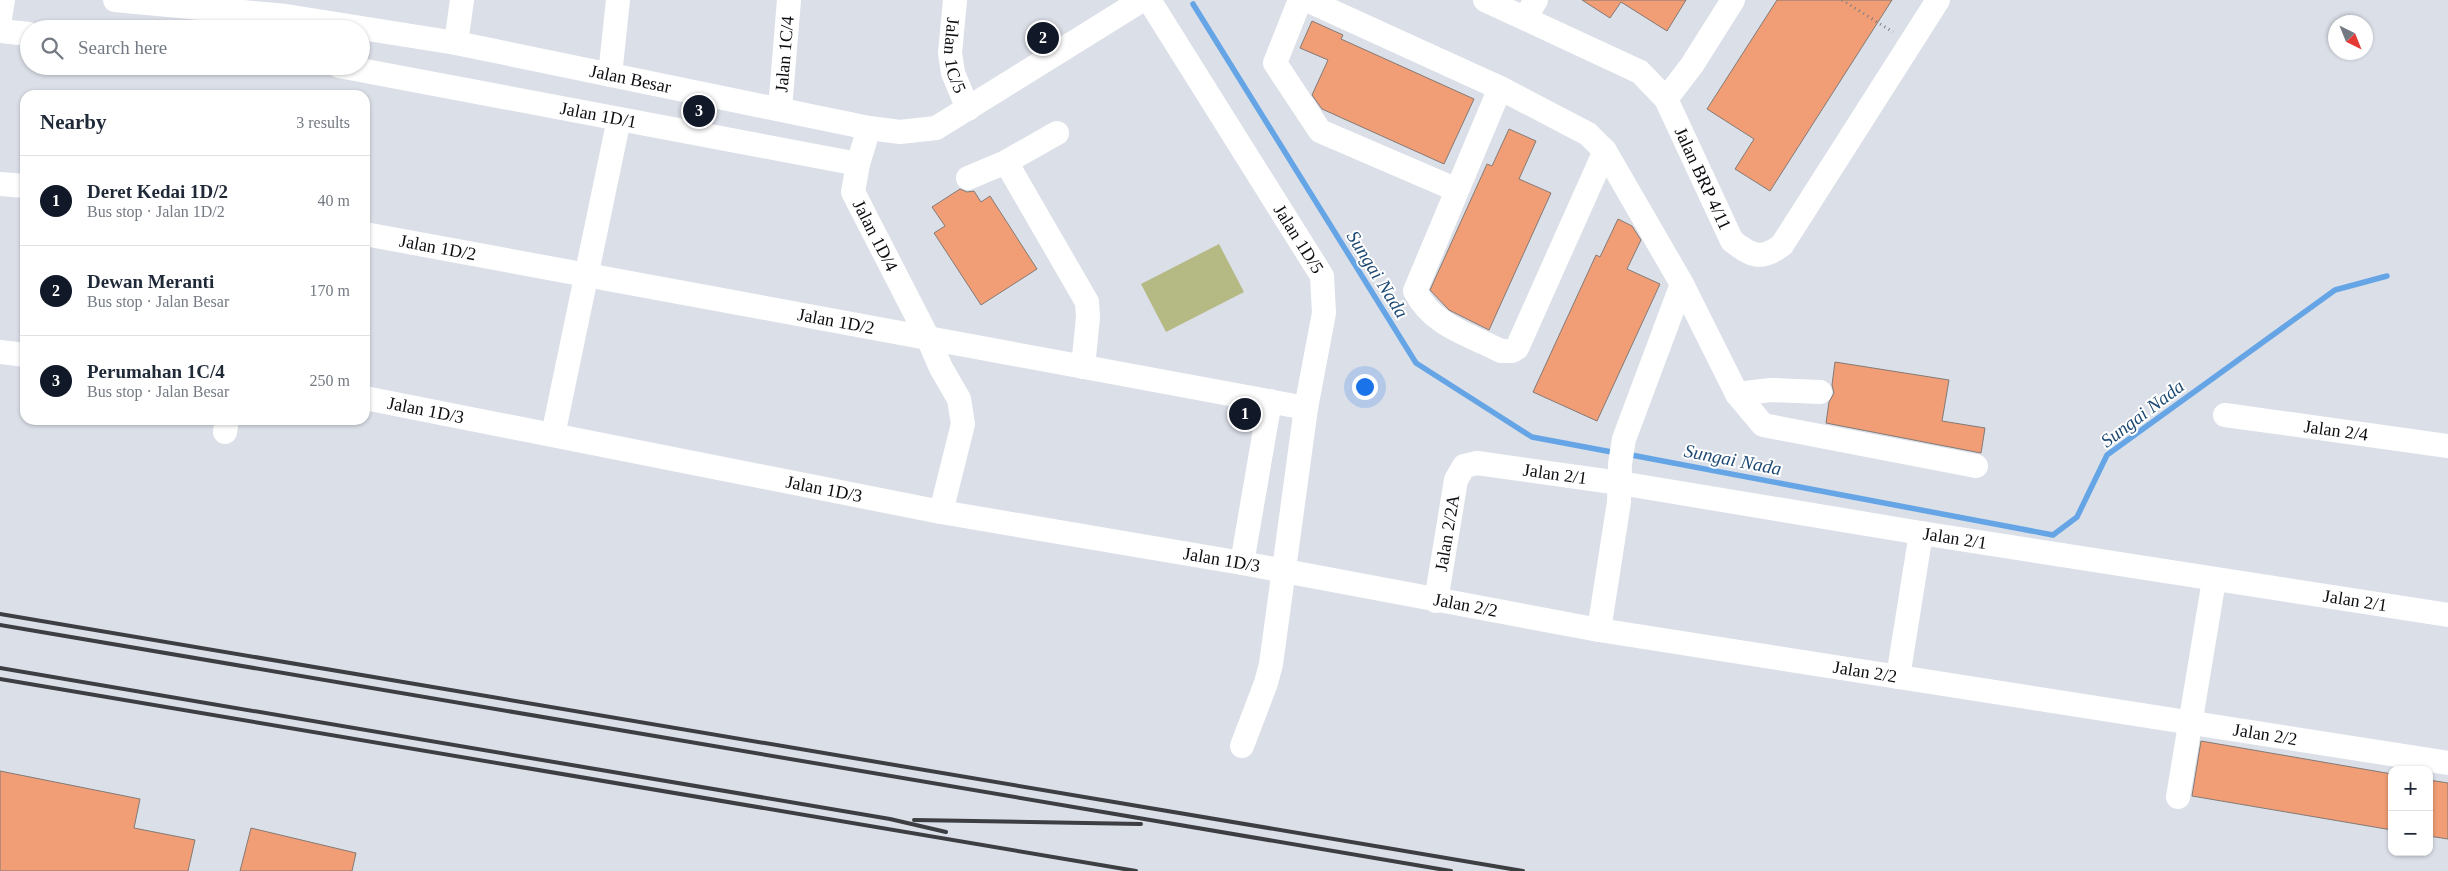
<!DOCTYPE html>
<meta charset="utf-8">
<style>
:root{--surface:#fff;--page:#f6f6f7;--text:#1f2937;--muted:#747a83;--line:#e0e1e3;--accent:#111827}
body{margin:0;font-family:"Times New Roman",serif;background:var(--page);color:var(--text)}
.controls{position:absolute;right:15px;bottom:15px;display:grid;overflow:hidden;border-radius:10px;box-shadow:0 1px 4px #0004}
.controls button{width:45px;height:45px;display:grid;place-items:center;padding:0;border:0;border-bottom:1px solid var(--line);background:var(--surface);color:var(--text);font:25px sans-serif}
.compass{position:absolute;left:2328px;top:15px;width:45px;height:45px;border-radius:50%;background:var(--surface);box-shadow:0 1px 4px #0004;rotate:137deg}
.you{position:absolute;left:1364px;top:386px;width:18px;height:18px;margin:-12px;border:4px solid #fff;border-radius:50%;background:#1a73e8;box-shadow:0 0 0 8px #1a73e833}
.badge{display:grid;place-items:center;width:32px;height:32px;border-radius:50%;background:var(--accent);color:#fff;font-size:16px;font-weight:700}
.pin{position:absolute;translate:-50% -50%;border:2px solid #fff;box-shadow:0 1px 5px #0006}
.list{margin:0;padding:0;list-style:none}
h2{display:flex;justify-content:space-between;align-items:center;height:65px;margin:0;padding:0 20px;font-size:21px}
h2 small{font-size:16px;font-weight:400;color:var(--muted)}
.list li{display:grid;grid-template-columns:32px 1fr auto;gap:15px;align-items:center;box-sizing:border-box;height:90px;padding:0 20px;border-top:1px solid var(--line)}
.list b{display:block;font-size:19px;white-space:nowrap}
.list p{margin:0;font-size:16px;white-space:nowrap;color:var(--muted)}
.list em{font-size:16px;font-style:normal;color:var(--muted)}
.icon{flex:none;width:28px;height:28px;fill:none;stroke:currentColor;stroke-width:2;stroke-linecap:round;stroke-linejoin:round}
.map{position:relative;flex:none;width:2448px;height:871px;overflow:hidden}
.search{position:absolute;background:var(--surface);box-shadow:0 1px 4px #0004;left:20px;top:20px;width:350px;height:55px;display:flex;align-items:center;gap:12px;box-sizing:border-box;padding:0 18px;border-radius:28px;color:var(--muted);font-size:19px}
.panel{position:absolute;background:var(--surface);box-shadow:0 1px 4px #0004;left:20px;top:90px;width:350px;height:335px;border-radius:15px}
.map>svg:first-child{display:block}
.green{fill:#b5b984}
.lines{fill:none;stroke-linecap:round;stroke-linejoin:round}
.stream{stroke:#65a5e5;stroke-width:5.5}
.building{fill:#f19d75;stroke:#847a75}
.path{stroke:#7a7d83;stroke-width:3;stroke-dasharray:1 4;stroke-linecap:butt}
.minor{stroke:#fff;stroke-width:24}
.rail{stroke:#3c3e42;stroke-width:4}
.labels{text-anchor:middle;stroke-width:4;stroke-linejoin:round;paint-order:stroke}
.street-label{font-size:18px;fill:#0c0d10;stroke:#fff}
.water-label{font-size:19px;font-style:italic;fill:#1d4974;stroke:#fff}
</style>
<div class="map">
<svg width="2448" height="871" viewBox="0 0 2448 871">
<rect width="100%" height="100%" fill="#dbdfe8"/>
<path class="green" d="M1219,244L1244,292L1166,332L1141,284Z"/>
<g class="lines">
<path class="stream" d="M1193,4L1416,363L1532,437L1617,453
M1626,454L2053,535L2077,517L2107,455L2335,290L2387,276"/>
</g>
<path class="building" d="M1582,0H1686L1667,31L1621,2L1610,18Z
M1777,0H1892L1770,191L1735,169L1754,139L1707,109Z
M1312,21L1343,35L1341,39L1474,99L1444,164L1322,109L1312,95L1328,60L1300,48Z
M1509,129L1536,141L1519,179L1551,193L1489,330L1449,310L1430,290L1487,164L1492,166Z
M960,189L967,192L974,191L981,202L990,196L1037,269L981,305L934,233L945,226L932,207Z
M1618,219L1632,226L1641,240L1627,269L1660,284L1597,421L1533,392L1596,255L1600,257Z
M1835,362L1949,380L1942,421L1985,428L1981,453L1826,423L1829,402L1834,393L1832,385Z
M2201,741L2392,774V830L2192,796Z
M0,771L140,799L134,828L195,840L188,871H0Z
M2429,780L2448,783V839L2429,836Z
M251,828L356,853L352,871H240Z"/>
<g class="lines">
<path class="path" d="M1842,0L1893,32"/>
<g class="minor">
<path id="s1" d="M115,0L286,16L456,43L869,128L900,132L936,128L1142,0"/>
<path id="s2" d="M955,0L950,53L953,73L968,109"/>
<path id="s3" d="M1149,0L1322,276L1324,313L1306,408L1271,664L1266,683L1242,746"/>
<path d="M1300,0L1275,63L1320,131L1457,190"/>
<path d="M1307,0L1500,88L1588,134L1605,151L1682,284L1737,394L1763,425L1976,466"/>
<path id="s4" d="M1485,0L1640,72L1666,99L1732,241C1752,256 1761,261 1782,245L1938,0"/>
<path d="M0,18L3,0"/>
<path d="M1525,18L1536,0"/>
<path d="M0,31L29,34"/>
<path d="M456,43L462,0"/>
<path id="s5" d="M339,66L858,164"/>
<path d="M610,75L618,0"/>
<path d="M1500,88L1415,291C1433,326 1468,334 1501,351H1512L1517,348L1605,151"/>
<path d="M1666,99L1692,65L1733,0"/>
<path id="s6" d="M780,109L789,0"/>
<path id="s7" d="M869,128L858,164L853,192L928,338L941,368L959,399L963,424L941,512"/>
<path d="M1057,133L1006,162L1087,302L1088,317L1083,367"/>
<path d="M968,178L1006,162"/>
<path d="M0,184L25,186"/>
<path id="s8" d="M365,234L1306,408"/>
<path d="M0,352L25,355"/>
<path d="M1737,394L1771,390L1820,392"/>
<path id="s9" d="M365,398L941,512L1242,563L1599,630L2448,763"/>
<path id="s10" d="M2225,415L2448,446"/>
<path d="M225,432L227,420"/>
<path d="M553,435L619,119"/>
<path d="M1242,563L1270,401"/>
<path id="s11" d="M1436,601L1456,480L1464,466L1477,463L1620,483L1921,533L2448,615"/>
<path d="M1599,630L1619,502L1620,464L1624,439L1682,284"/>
<path d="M1898,677L1921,533"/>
<path d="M2178,797L2214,580"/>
</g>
<path class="rail" d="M0,614L1523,871
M0,625L1451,871
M0,668L890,819L946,832
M0,679L1136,871
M914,820L1141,824"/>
</g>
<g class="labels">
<g class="street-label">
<text dy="6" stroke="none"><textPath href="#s6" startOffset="55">Jalan 1C/4</textPath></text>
<text dy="6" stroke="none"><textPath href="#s2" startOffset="56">Jalan 1C/5</textPath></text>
<text dy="6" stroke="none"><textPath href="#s1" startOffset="522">Jalan Besar</textPath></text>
<text dy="6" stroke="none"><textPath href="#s5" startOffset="264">Jalan 1D/1</textPath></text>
<text dy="6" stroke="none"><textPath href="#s4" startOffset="296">Jalan BRP 4/11</textPath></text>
<text dy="6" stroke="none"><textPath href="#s7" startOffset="115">Jalan 1D/4</textPath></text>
<text dy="6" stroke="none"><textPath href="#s3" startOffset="282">Jalan 1D/5</textPath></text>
<text dy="6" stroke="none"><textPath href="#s8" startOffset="74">Jalan 1D/2</textPath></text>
<text dy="6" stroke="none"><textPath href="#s8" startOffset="479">Jalan 1D/2</textPath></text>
<text dy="6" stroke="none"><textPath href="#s9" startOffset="62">Jalan 1D/3</textPath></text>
<text dy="6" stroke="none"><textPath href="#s10" startOffset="112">Jalan 2/4</textPath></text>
<text dy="6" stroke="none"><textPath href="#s11" startOffset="231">Jalan 2/1</textPath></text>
<text dy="6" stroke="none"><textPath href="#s9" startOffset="468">Jalan 1D/3</textPath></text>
<text dy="6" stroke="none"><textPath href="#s11" startOffset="69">Jalan 2/2A</textPath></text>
<text dy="6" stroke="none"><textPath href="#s11" startOffset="636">Jalan 2/1</textPath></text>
<text dy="6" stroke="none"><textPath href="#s9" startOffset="872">Jalan 1D/3</textPath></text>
<text dy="6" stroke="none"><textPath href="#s11" startOffset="1041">Jalan 2/1</textPath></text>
<text dy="6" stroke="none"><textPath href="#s9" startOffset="1120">Jalan 2/2</textPath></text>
<text dy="6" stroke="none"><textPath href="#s9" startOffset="1525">Jalan 2/2</textPath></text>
<text dy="6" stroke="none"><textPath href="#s9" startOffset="1930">Jalan 2/2</textPath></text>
</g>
<g class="water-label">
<text transform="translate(1378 274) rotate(58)" y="7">Sungai Nada</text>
<text transform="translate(2142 413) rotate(-37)" y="7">Sungai Nada</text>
<text transform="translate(1733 459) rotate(11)" y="7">Sungai Nada</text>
</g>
</g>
</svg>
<div class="controls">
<button>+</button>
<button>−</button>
</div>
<svg class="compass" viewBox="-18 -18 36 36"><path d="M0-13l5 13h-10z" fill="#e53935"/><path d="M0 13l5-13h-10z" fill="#747a83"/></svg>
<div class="you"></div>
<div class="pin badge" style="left:1245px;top:414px">1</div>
<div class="pin badge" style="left:1043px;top:38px">2</div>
<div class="pin badge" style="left:699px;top:111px">3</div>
<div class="search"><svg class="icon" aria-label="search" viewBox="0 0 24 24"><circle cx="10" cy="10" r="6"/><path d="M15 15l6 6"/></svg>Search here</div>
<section class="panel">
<h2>Nearby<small>3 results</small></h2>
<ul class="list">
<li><span class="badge">1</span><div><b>Deret Kedai 1D/2</b><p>Bus stop · Jalan 1D/2</p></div><em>40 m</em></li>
<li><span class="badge">2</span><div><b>Dewan Meranti</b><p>Bus stop · Jalan Besar</p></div><em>170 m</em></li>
<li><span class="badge">3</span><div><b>Perumahan 1C/4</b><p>Bus stop · Jalan Besar</p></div><em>250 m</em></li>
</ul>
</section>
</div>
